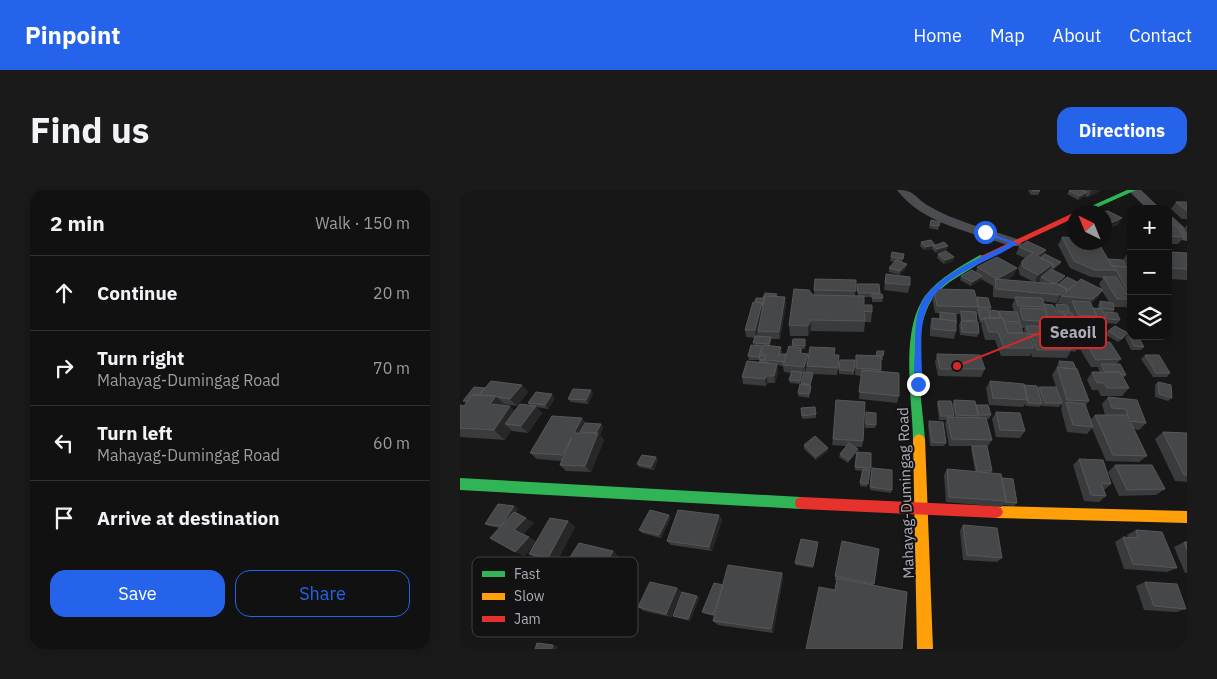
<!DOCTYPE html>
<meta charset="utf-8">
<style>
:root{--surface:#111112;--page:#1a1a1b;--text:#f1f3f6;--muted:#9c9d9f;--line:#303132;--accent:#2563eb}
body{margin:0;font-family:"IBM Plex Sans",sans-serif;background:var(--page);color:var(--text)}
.controls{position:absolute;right:15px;top:15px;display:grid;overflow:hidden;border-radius:10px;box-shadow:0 2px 12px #0003}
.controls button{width:45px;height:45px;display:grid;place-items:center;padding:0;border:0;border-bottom:1px solid var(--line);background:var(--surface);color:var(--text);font:25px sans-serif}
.compass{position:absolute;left:607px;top:15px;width:45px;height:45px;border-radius:50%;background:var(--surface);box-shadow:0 2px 12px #0003;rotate:317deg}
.stop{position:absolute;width:15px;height:15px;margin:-11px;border:4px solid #2563eb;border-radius:50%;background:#fff}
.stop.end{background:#2563eb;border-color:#fff;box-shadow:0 1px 5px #0008}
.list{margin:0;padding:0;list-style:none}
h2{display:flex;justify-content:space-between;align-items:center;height:65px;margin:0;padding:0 20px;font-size:21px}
h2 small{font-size:16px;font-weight:400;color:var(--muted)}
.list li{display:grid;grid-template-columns:32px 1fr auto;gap:15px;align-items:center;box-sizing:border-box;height:75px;padding:0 20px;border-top:1px solid var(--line)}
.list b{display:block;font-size:19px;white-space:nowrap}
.list p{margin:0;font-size:16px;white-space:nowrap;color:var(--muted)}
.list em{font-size:16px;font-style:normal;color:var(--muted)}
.actions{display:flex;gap:10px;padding:15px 20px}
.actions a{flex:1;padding:11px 0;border:1px solid var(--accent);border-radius:15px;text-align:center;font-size:18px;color:var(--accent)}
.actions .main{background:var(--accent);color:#fff}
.icon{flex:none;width:28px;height:28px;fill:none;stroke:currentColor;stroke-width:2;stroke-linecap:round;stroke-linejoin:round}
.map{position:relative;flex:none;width:727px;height:459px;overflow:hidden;border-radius:15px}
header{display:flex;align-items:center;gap:30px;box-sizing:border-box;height:70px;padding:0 25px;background:var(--accent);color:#fff}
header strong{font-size:24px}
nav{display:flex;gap:28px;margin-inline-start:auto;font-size:18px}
.intro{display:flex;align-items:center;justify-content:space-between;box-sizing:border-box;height:120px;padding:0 30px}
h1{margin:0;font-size:35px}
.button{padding:12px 22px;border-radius:15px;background:var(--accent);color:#fff;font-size:18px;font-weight:700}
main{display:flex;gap:30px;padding:0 30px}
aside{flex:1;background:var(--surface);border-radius:15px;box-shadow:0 2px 12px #0003}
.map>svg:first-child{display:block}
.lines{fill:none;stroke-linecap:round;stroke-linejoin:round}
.street{fill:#4c4d50;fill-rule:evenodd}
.fast{fill:#30b455;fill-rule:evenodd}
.slow{fill:#ff9f0a;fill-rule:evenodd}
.jam{fill:#e5322d;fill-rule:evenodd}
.wall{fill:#3a3b3c;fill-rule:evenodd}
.shaded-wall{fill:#272728}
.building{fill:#464749;stroke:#56575b}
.route{fill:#2563eb}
.labels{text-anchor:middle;stroke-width:4;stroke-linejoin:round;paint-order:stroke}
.street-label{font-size:15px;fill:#aaaeb7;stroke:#121213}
.key{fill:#121213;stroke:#404144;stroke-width:1}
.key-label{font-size:14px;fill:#aaaeb7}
.leader{fill:none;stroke:#d62828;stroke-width:2}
.callout-dot{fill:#d62828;stroke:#121213;stroke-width:2}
.callout{fill:#121213;stroke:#d62828;stroke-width:2}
.callout-label{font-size:16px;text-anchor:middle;font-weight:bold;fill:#aaaeb7}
</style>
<header>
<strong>Pinpoint</strong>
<nav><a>Home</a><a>Map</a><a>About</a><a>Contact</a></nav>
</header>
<div class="intro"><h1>Find us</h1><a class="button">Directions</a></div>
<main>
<aside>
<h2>2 min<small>Walk · 150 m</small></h2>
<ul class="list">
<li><svg class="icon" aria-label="ahead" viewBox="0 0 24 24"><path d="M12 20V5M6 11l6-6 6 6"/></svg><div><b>Continue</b></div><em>20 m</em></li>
<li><svg class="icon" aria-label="right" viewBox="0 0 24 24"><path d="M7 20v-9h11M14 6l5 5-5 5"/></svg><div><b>Turn right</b><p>Mahayag-Dumingag Road</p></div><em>70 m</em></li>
<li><svg class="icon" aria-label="left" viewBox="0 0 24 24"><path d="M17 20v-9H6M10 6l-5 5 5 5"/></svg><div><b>Turn left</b><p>Mahayag-Dumingag Road</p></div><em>60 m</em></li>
<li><svg class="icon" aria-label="arrive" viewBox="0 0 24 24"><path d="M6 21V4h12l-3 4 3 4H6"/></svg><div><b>Arrive at destination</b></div></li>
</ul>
<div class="actions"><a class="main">Save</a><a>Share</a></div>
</aside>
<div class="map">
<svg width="727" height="459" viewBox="0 0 727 459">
<rect width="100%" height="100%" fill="#171718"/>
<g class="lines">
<path class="street" d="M437,0C455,0 453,6 467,15C495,32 529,39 560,50L562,53L560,56H550C513,42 462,34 437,0Z
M668,0H681L701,19H687Z
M708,26L713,27L727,40V51L722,50L708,37Z"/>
<path class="fast" d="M667,0H676L627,22H618Z
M520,65L527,67C512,81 492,87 477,103C448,135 462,209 465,249L463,252L459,254L455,252L453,249C452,208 440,141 465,106C479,88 501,76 520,65Z
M0,288L341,307L346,309L347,313L346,317L341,319L0,300Z"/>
<path class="slow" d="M459,244L463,246L465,249L473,459H457L453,249L455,246Z
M536,316L727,321V333L536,328L531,326L529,322L531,318Z"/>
<path class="jam" d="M611,24H614V28L526,69L519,67Z
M341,307L536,316L541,318L543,322L541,326L536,328L341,319L336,317L335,313L336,309Z"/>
</g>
<path class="wall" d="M569,0H579L580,1L578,5H571L568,1Z
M610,0H640L638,2L628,7L625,6L618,10L607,4L609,1Z
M720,0H727V7Z
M716,12H727V29H722L711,19Z
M471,30L480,32L478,40L469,38Z
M727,35V43L724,39Z
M708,36L724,47L718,54H708Z
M602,47L614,52L648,69L663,70L669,61H671V119H667L665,116V117H654V120L653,122L660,130L657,134L645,133V131L644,132L633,131L632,132L642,142L639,146L625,145L620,136L622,133H614L613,132L612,133H607L609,138L618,145L616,148L619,153L621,150L638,153L661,169L656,174L666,185L663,188L669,198L662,206H641L638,200H632L627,190L632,182H640L638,178L639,177H631L621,161L622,160H617V159L615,162L611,161L607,168L572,167L571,163L570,166H541L535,150H525L521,135L522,133H520L517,122V121L516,124L517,131L516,132L519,143L517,147L500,145L499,135L501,131L500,124H491L496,133V141L494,149L470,146V136L472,128L479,129L480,123H475L472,107L474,99L516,108L531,118L530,120L538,124L539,121L554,122L552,115L555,109L533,107V96L521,89L511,96L500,90L501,86L516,82L517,77L557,78L553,86L546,90L574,92L560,85L558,78L562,71L565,68L556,64L559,57L586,60L584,65L601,72L599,75L593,80L603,90L597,94L617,92L641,98L639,94L643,88L631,87L610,78L598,55ZM580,89L579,91L583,93H575ZM642,101L649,112L640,111L638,115V119L633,118L631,114L638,107ZM599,109L597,113L610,115L608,117L596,114L594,118L584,115L583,111L596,113ZM561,138H565L564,140L565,143H563Z
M461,52L475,55L487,60L476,63L472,59L464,60L460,56Z
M708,62L727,63V90L708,89Z
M444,64L442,72L446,78L439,85L429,82V78L435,72L430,71L431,67Z
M478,64L494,67L493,71L484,74L477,68Z
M426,84L450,95L448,103L424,100Z
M396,90L395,106H398L397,94L420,103V104L423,108L422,112H412V107H404V115L412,122L411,132H405L404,142L351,141L348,146H330L329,135L353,105H354V100Z
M317,106L326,114L320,149H311L310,156L322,161L321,164H326L332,157L333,149H345V159H342V163L348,164V170L375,165L379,173L377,185L353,184V187L350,196L351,200L349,208L338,206V203L344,184H342L340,194L330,193L329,190L331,183L324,182L323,176L317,175L318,181L315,193H308L306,196L283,194L282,187L300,172L299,170H289L288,166L294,155L295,148L286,147L285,140L295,112V111Z
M648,141L665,147L658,152L646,145Z
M668,144L684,157L681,160H671L665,148Z
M477,164L525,179L521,187L478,186L475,172Z
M396,165L423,166V170H421V182L439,206L437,213L399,209L401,186L395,185Z
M685,165L710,183L707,187H693L681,169Z
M599,171L629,211L625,216L630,230L635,225H645L642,214L648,207L686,233L679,240L674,239L687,266L679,272L646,271L632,238L627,244L607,242L601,219L602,217L601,214L599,217L582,216V214L580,217L566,216L565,214L563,217L529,215L526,198L530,191L564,195L578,198L579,197L597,200L592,185L597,177L598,178L597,175Z
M379,180L394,181V185L379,184Z
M698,192L712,208L708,211L695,207V195Z
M62,195L68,202L57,216L44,214L45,215L55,221L70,215L68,213L95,208L88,219L77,217L82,223L68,243L52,241L51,240L45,250L0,247V215L4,216L6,213L3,211L25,198Z
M133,204L128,214L111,212L108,209Z
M494,210L516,216V215L531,225L529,229H526L532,250L528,256H527L532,281L531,283L542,288L557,313L554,316L543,315L541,317L486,312L484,285L487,279L515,281L511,259L512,256H489L485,234L486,230H479L477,214L478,211L494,226L493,227H495L492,214Z
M341,218L356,224V228L342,229Z
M406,222L416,235L415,238H405Z
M536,222L565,241L560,248L536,247L532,229Z
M122,228L125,233L141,234L143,237L140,245L144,250L131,282L106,281L100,275L101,271L77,269L70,263Z
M469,231L486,253L484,256H470L468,235Z
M703,242L727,243V292L715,291L695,249Z
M373,249L403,251L402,257H395L397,262L411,278L407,297L400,296L402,281L395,280L396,263L388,273L379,267L380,264L386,256L372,255Z
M344,255L368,261L356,270L344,259Z
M196,267L198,270L194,280L179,277L177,274Z
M619,269L651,294L644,300L646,306L639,312L624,311L613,275Z
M655,275L705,299L696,305L659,306L648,282Z
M411,282L432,300L431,303L410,300Z
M54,316L58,319L56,322L74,333L63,344L77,352L108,331L115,337L97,371L106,375L153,361L158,366L135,410L100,400L92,396L85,395L92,398L82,423L54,422L44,419L80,394L67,392L59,388L76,368L69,364L76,353L64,366L30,348L39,338L29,336L25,334Z
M259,325L262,330L252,361L211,355L207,351Z
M211,327L201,348L182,343L179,340Z
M503,335L542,368L537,372L503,370L500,340Z
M676,340L717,378L707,382L664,379L655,352L663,347H668L667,345Z
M724,352H727V383H725L714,357Z
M358,355L353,378L336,375L335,373Z
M419,359L413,395L375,400L377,390H375V386Z
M322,383L323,389L313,443L258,435L253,431L254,426L244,423L242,422L263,395Z
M685,392L726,419L716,422L684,420L676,396Z
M217,398L221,402L211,427L184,421L178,417Z
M237,406L239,408L230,431L215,427L213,426Z"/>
<path class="shaded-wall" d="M632,0H640L638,2L628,7Z
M627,2L625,6L618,10L620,6Z
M662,28L658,35L644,41V36Z
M475,55L473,56L472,59L464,60L465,57Z
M488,56L487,60L476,63L477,59Z
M586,60L582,68L578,71L577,66Z
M494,67L493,71L484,74L485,70Z
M601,72L599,75L591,82L593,78Z
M447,74L446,78L439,85L440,81Z
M593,74L589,82L581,87L580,89L574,93L578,85Z
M557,78L553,86L535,96L537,89Z
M522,86L521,90L511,96L512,92Z
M605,86L603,90L593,98L595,94Z
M607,99L603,106H601L599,109L596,113L600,105Z
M643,100L638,107L628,117L633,109Z
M325,107L326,114L320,149L319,142Z
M302,113L303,120L296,148L295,140Z
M351,130V141L348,146V136Z
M348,164V171L345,184L344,177Z
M317,174L318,181L315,193L314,186Z
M353,183V187L350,198V195Z
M306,186L308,193L306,196L305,189Z
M62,195L68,202L57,216L50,209Z
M131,200L133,204L128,214L126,210Z
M92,204L95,208L88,219L85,215Z
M36,206L46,216L30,214Z
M50,216L60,226L45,234L51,240L45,250L34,240Z
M76,216L82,223L68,243L61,236Z
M122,228L127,235L122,245L114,243Z
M141,234L143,237L140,245L144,250L131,282L125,276L136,244Z
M368,258V261L356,270V267Z
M398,259L397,262L388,273L389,270Z
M196,267L198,270L194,280L191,277Z
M54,316L58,319L46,339L41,336Z
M209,325L211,327L201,348L199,345Z
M259,325L262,330L252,361L249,357Z
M66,328L74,333L63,345L54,340Z
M108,331L115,337L96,372L88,368Z
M69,347L77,352L64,366L55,362Z
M153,361L158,366L135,410L128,406Z
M100,371L108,376L98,397L90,393Z
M322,383L323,389L313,443L311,439Z
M84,394L92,398L82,423L73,420Z
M264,395L254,426L253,425Z
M217,398L221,402L211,427L206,424Z
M237,406L239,408L230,431L228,429Z
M124,410L127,412L120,427L116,425Z
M93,455L98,456L97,459H92Z"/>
<path class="building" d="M572,0H579L580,1H572Z
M610,0H622L627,2L620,6L609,1Z
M716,12H727V21Z
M648,21L662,28L644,36V22Z
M471,30L480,32L479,36L470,35Z
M708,36H717L724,47L708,46Z
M602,47L614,48V52H620L626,62L621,52H638L652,76L667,77L671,83V108L656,80H635L614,71Z
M471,50L475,55L465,57L461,52Z
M567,51L586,60L577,66L593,74L578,85L563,77L562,71L573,63L559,57Z
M484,52L488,56L477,59L473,56Z
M486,61L494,67L485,70L478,64Z
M432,62L444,64L443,69L431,67Z
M708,62L727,63V79L708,78Z
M585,64L601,72L593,78L592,77L593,74L580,68Z
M537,67L557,78L537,89L517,77Z
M648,69L663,70L666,77L652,76Z
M436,70L447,74L440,81L429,78Z
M591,79L605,86L595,94L581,87Z
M512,80L522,86L512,92L501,86Z
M426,84L450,87V95L425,93Z
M607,87L617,92L606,102L607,99L598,95Z
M643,87H656L670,109H657Z
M355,89L396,90V101L354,100Z
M535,89L598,94L607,99L600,105L536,99Z
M621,89L643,100L633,109L601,106Z
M397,94H419L420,103H398Z
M334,99L349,100L353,105L404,106V115H412V122L404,121L405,131L351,130L348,136L329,135Z
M474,99L514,100L519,117L477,116Z
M305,103L317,104L316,106H305L304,108H303Z
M412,104H422L423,108H412Z
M305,106L325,107L319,142L298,141Z
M517,107L528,108L531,118L518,117Z
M555,107L582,108L585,117L558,116Z
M296,108H304L303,115L302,113L297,112V111H295Z
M612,111L630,112L637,126L618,125Z
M640,111L653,113L654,120L641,118Z
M293,112L302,113L295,140H285Z
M584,114L593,115L596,122H603L609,138H614L618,145H605L604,144H587L584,138L604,137L589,136L588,134L589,132Z
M596,114L608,115L609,122L598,121Z
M560,118L585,119L589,132L563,130Z
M633,118L642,119L646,128L636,127L637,126Z
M518,119H528L530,127V120L538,121L540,128H524L523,130H521Z
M501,121L516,122L517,131L502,130Z
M539,121L557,122L560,132L544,131L543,128H541Z
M480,122L496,124V133V131L480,129Z
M645,122L657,123L660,130L648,129Z
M604,123H612L615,129H607Z
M472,128L496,131V141L472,139Z
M524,128H543L548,143H567L574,158H544L538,142H529Z
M501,131L518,132L519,143L502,142Z
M544,133H560L563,143H548Z
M566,136H580L583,144H570L569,145Z
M655,136L668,143L661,149L648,141Z
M570,144H604L611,160H577Z
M668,144H671V146H678L684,157L674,156Z
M295,146L311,147L309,154L293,153Z
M333,149H345V156L332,155Z
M650,152L661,169L636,170L626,153Z
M291,155L302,156L299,167L288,166Z
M304,155L321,157L318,167L321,164H326L324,172L308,170V173L299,172L300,171L305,170L307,165L301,164Z
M329,156L341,158L340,163L348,164L344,177L323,175Z
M350,157L375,158L374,165H379L378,178L347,176Z
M417,161H424L423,166H416Z
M477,164L520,165L525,179H480Z
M300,165L305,166L304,170L299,169Z
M396,165L421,166V180L396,178Z
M685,165H699L710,183H696Z
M380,170H395L394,181L379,180Z
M287,171L317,174L314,186H306L305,189L282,187Z
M599,171L613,172L616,179L602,178Z
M641,174H660L666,185H661L660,182H645Z
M597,177L617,179L629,211L607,210Z
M402,180L439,183V206L399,202Z
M332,181L342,182L340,191L329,190Z
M344,182L353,183L350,195L341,193Z
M632,182H660L669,198H647L644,193H637Z
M31,191L62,195L50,209L37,207L36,206L19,205Z
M530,191L564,194L568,210L533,208Z
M698,192L711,195L712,208L699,204Z
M340,194L351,196L349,204L338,203Z
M564,195L577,196L582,214L568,213Z
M14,197L25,198L19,205H12L7,211H3Z
M579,197H596L602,213H585Z
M113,199L131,200L126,210L108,209Z
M76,202L92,204L85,215L68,213Z
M12,205L36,206L30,214L50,216L34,240L0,238V215L4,216Z
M648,207L677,210L686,233L670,231L687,266L653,265L635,225H667L669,229L666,219L652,218Z
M376,210L405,212L403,251L373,249Z
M494,210L515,211L518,226L496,225Z
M478,211H491L494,226H481Z
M606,212L625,214L633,237L613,235Z
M60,214L76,216L61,236L45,234Z
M516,215H528L531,225H519Z
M355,217L356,224L342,226L341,218Z
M406,222L416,223V235L406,234Z
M536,222L560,223L565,241L540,240Z
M92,226L122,228L114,243H138L125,276L100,275L112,247L102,265L70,263Z
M487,227L526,228L532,250L492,249Z
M469,231L483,232L486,253L472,252Z
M125,233L141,234L136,243L120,242Z
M703,242L727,243V285H724Z
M355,246L368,258L356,267L344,255Z
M389,253L398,259L389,270L380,264Z
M512,256H527L532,281H517Z
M397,262L411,263V278L395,277Z
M182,265L196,267L191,277L177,274Z
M619,269L643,270L651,294L641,293L646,306L631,305Z
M655,275H692L705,299L667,300Z
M412,278L432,280V300L410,297Z
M403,279L410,280L408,294L400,293Z
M487,279L541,284L546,311L489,307Z
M542,288L553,289L557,313L545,312L546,311Z
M38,314L54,316L41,336L25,334Z
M190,320L209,325L199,345L179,340Z
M218,320L259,325L249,357L207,351Z
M54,322L66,328L54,340L69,347L55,362L30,348Z
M90,328L108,331L88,368L69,364Z
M503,335L537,338L542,368L507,365Z
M676,340L702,342L717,378L673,374L663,347L678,348Z
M341,349L358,352L353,376L335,373Z
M382,351L419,359L414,394L375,386Z
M724,352H727V360Z
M119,353L153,361L128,406L92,396Z
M268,375L322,383L311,439L253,431Z
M377,388L447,402L442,459H346L359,397L375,400Z
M190,392L217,398L206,424L178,417Z
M685,392L717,394L726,419L694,416Z
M254,393L263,395L260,405L253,425L242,422Z
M222,402L237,406L228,429L213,426Z
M77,453L93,455L92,459H75Z"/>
<path class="route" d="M523,41L558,53C544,63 526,70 511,78C452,107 462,137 462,194L461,196H456C452,185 455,169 455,158C455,144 455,129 460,116C472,86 523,67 550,53L523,44Z"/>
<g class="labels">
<g class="street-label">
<text transform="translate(446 303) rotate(-92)" y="5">Mahayag-Dumingag Road</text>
</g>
</g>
<rect x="12" y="367" width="166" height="80" rx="8" class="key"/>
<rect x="22" y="381" width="23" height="6" fill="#30b455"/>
<rect x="22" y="403" width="23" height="7" fill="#ff9f0a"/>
<rect x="22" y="426" width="23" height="6" fill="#e5322d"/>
<g class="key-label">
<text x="54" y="389">Fast</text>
<text x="54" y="411">Slow</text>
<text x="54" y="434">Jam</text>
</g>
<path class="leader" d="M497 176L580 143"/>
<circle class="callout-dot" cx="497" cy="176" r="5"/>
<rect class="callout" x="580" y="127" width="66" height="31" rx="5"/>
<g class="callout-label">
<text x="613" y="148">Seaoil</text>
</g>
</svg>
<div class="controls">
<button>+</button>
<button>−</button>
<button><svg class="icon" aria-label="layers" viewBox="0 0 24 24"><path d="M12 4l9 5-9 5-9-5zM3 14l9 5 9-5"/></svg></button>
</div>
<svg class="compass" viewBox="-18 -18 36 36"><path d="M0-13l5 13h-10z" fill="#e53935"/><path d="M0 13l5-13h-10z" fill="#9c9d9f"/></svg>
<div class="stop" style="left:525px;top:42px"></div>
<div class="stop end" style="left:458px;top:194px"></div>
</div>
</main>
